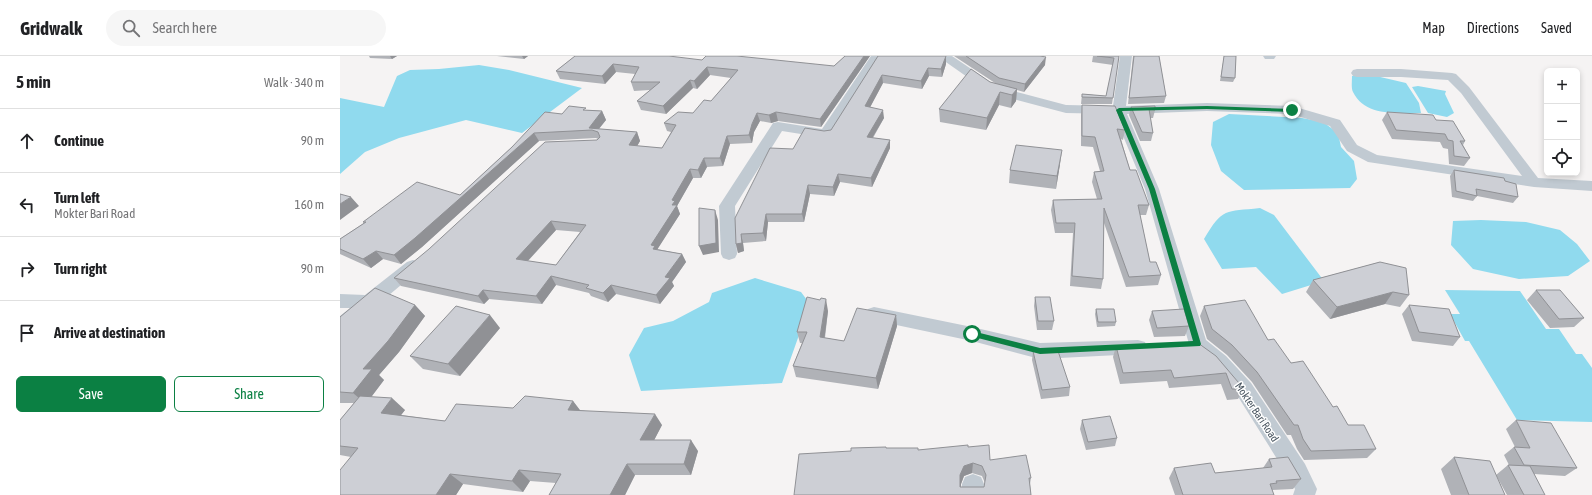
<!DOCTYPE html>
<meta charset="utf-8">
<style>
:root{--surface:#fff;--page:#f6f6f6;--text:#202124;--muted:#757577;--line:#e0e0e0;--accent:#0b8043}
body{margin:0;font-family:"Asap Condensed",sans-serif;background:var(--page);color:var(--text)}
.controls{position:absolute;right:12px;top:12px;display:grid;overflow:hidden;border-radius:6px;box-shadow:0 2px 6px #0003}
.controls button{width:36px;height:36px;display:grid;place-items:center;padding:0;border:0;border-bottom:1px solid var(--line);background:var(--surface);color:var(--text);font:20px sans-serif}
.stop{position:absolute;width:12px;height:12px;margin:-9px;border:3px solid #0b8043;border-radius:50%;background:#fff}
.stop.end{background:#0b8043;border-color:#fff;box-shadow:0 1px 4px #0008}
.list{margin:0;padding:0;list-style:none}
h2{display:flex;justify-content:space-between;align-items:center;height:52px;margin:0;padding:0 16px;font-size:17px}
h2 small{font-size:13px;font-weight:400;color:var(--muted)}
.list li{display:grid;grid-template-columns:26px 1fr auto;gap:12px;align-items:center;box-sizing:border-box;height:64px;padding:0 16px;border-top:1px solid var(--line)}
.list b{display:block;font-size:15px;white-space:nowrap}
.list p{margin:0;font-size:13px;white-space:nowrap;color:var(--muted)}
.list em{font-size:13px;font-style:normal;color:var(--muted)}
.actions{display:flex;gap:8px;padding:12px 16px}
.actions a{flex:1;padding:9px 0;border:1px solid var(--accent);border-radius:6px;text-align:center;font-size:14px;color:var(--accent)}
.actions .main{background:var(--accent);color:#fff}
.icon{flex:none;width:22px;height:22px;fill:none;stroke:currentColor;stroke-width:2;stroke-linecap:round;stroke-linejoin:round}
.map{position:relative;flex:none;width:1252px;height:439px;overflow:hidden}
header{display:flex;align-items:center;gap:24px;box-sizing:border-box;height:56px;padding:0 20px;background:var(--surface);border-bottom:1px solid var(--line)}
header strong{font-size:19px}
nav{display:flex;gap:22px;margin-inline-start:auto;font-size:14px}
.search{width:280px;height:36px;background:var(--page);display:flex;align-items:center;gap:10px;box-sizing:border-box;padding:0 14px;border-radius:22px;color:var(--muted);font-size:15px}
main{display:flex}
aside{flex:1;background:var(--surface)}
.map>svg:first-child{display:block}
.water{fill:#90daee}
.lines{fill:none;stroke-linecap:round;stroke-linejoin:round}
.street{fill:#c1cad2;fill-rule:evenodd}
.wall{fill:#b0b2b7;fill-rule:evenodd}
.shaded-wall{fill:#909195}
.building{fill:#cdcfd5;stroke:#909195;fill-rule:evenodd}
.route{fill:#0b8043}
.labels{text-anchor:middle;stroke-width:3;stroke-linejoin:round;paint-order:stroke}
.street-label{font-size:11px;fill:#4a5661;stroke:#fff}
</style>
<header>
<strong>Gridwalk</strong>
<div class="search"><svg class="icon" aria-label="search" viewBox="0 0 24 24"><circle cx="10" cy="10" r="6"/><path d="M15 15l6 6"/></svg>Search here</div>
<nav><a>Map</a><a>Directions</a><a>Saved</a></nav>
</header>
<main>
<aside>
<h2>5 min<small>Walk · 340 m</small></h2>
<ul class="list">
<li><svg class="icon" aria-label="ahead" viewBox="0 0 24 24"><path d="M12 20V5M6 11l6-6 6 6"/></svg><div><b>Continue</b></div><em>90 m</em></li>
<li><svg class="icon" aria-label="left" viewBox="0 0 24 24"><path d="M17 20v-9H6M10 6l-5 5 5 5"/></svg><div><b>Turn left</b><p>Mokter Bari Road</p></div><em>160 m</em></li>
<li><svg class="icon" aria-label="right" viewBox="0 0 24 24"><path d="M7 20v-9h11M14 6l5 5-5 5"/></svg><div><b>Turn right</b></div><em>90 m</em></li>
<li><svg class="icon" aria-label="arrive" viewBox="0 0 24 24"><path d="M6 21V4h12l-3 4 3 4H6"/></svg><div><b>Arrive at destination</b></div></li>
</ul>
<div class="actions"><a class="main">Save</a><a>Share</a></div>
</aside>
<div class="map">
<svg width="1252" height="439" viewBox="0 0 1252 439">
<rect width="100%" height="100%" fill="#f5f3f3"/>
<path class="water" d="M139,9L169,14L242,32L182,77L126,64L59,82L25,96L0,118V42L44,51L57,20L70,14L99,13Z
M1012,20H1036L1066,27L1079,47L1081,57C1058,57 1025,61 1013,36C1011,32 1012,25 1012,20Z
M1078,30L1106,35L1105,38L1114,57L1107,61L1088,57L1072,31Z
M889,58L962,62L983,66L998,77L1001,91L1014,105L1017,123L1010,132L904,134L881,115L871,89L873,66Z
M920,152L934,159L984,225L942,238L916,211L882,213L864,183C883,151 885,156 920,152Z
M1141,164L1186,166L1220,174L1237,188L1250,205L1228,220L1179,223L1133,213L1111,189L1113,165Z
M415,222L461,236L470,248L442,327L301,335L289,299L304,272L333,265L369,246L372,237Z
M1105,234L1180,235L1206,273H1219L1236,298H1242L1252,312V366L1177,364L1129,285H1125L1110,258H1120Z"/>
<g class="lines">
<path class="street" d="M531,0H543L491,81L486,82L442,75L395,150L397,198L395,202L389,204L383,202L381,198L379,150L433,67L438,66L482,73Z
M593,0H612L658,31L726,49L773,50L780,0H792L786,50L867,47L952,50L1000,64L1017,89L1037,99L1182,120L1121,37L1108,24L1061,21H1017L1013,20L1011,17L1013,14L1017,13H1061L1112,17L1116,18L1129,31L1198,122L1252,125V135L1194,131L1028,106L1007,95L990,70L951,58L867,55L787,58L819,133L866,284L886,300L911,327L965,408L977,433L975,439H953L955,433L949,422L897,339L872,310L851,293L849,288L805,133L774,58L726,57L650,37L603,4L595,3Z
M923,0H936L934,3H925Z
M73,204L79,206L81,210L79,214L6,275L0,277V260L10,252H0V238L25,239L67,206Z
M534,251L632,271L700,287L798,284L805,286L807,291L805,296L798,298L700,303L632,285L528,263L525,258L528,253Z
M633,418L641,421L644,428L643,439H621L622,428L625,421Z"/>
</g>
<path class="wall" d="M29,0H57L52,3L30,2Z
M157,0H188L184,3Z
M235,0L362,4L494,10L505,0H530L481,71L438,65L431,67L420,65L414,76L412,87L390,88L383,110L367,111L361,122H353L337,150L340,158L317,193L342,198L346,206L332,226L334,230L320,248L276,238L268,246L251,240L249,237L216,229L202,248L149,243L144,248L61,230L54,222L258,83L256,82L199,85L82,191L61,208L43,203L31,212L0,198V183L24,167L23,166L120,139L172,91L222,58L247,54L262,55L266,64L259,73L297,76L300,85L297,90L322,92L331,76L327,75L324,67L353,57L371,45L391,22L370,19L357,33L353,32L326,58L301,54L297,45L310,34L294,35L291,26L295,18L276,16L265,28L220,23L216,15ZM216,174L240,176L216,209L188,205Z
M538,0H606V8L602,21L589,20L582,33L543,27L530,51L544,62L533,82L550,84V92L532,131L500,126L494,140L470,138L464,166H428L426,185L403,187L404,195L398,197L396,188L395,162L453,93L484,75L491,74Z
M614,0H700L705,9L684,36L677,34L676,45L671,52L659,49L646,74L600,66L599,53L650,26L655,27Z
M752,0H779L772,48H741L742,38L766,40L773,9L752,6L753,0Z
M793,0H819L826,40L824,47L788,48Z
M884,0H896L895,22L893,26L880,25Z
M742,49L785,74L783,84L781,83L790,114L809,149L806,159H800L810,206L821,219L818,229L786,231L764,167L763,223L761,233L730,230L733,177H715L711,154L713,144L757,143L752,126L754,116L760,115L753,91L741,90V59Z
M791,51L815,54L813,62H810L813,77L811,85H800L789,59Z
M1047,56L1096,64L1125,85L1123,89L1130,102L1124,110L1109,108L1108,93L1103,92L1100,86L1052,83L1042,64Z
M720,108L716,133L669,127L670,114Z
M1114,114L1165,125L1178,141L1173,147L1137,140L1133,145L1112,141L1110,120Z
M1040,206L1069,239L1060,251L1045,248L990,263L966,236L973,224Z
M1196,234L1244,262L1234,271L1210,272L1187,244Z
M695,241L714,265L712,274H697L694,250Z
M75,249L85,260L59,296L39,319L44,324L31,341L65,354L61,359L105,365L173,352L233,345L240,354L322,369L314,384L358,395L351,419H295L285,439H209L216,427L190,425L183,436L123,428L116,439H0L11,401L0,399V364L14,347H0V261Z
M1069,249L1120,281L1113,290L1072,285L1062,258Z
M864,250L928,284L993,351L1008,369L1036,393L1027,402L964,404L957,393L951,379H947L912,326L887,299L867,283L860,260Z
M756,253L776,266L775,270L757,271L755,258Z
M488,255L485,282L504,285L556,259L557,270L538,333L456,321L453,310L462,287H460L457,276Z
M812,255L849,270L845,280L814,281L809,264Z
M160,272L120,320L83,313L70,300Z
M858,287L904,333L898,343L887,344L881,328L829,332L827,325L780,328L773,301L776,290Z
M693,295L730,331L729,340L701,343L692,304Z
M742,364L777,382L775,390L746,394L740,373Z
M1176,364L1237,412L1225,420L1194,418L1205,439H1167L1156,419L1165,439H1111L1101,413L1114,401L1156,419L1168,409H1169L1164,399L1174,391H1175L1166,373Z
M628,391L650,404L691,422L690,428L691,439H454L511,395L546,392L578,394ZM632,417L642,420L645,427L644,431H620L621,428L624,420Z
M929,403L961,423L953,433L932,434L934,439H835L829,422L834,412L875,417L923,412Z"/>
<path class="shaded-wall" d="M50,0H57L52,3Z
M182,0H188L184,3Z
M524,0H530L481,71L480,63Z
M606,0V8L602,21L601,13Z
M706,1L705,9L684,36L685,28Z
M273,8L276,16L265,28L262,20Z
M367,11L370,19L357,33L354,25Z
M588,12L589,20L582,33L581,25Z
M542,19L543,27L526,59L525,50Z
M350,24L353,32L326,58L323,50Z
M677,33L676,45L671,52L672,39Z
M660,36L659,49L646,74L647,62Z
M543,54L544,62L528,89L527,81Z
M262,55L266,64L257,75L249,72Z
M436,56L438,65L431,67L429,59Z
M417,57L420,65L414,76L412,87L409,79L412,68Z
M297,76L300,85L293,97L289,89Z
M194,77L199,85L82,191L61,208L54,199Z
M387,80L390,88L383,110L380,102Z
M550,84V92L532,131L531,122Z
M722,94L720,108L716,133L717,120Z
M364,102L367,111L361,122L358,114Z
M350,113L353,122L337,150L340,158L317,194V201L311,189L332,149V144Z
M498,118L500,126L494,140L493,131Z
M468,129L470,138L464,166L462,158Z
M11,141L19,150L0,164V148Z
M375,154L378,164L379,196L363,199L359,190Z
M426,158L428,166L426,185L423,177Z
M211,165L216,174L182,211L176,203Z
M401,178L403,187L404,195L398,197L396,188Z
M36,195L43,203L31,212L23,203Z
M342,198L346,206L332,226L334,230L320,248L316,239L325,221Z
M211,220L216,229L202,248L196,240Z
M271,229L276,238L268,246L263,237Z
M143,234L149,243L144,248L138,240Z
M1053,236L1045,248L990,263L997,251Z
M486,243L488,255L483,293L480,281Z
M75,249L85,260L59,296L39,319L44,324L26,348L13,337L23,313Z
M150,259L160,272L120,320L108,308Z
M556,259L557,270L538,333L536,322Z
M52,342L65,354L54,368L41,357Z
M233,345L242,357L228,354Z
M315,358L322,369L308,396L300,384Z
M351,384L358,395L351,419L344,408Z
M633,407L632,417L624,420L621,428L620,439V419L624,410Z
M287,408L295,419L285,439H270Z
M179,414L190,425L183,436L172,425Z
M110,418L123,428L116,439H96Z"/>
<path class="building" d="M235,0H329L362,4L366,0H397L494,10L505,0H524L480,63L436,56L429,59L417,57L412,68L409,79L387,80L380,102H364L358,114L350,113L332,144L335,145L332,149H337L311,189L315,190L313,193L342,198L325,221L330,222L316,239L271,229L263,237L246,232L249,229L211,220L196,240L143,234L138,240L54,222L89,193L205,86L257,84L260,81L258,76L252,74L194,77L75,182L54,199L36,195L23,203L0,193V183L26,166H23L77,126L120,139L172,91L205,56L222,58L229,50L246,52L243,54L262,55L249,72L297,76L289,89L322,92L336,69L324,67L338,56L353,57L364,44L371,45L398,14L367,11L354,25L350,24L323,50L297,45L320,26H291L299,11L273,8L262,20L216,15ZM211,165L246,169L216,209L176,203Z
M538,0H606L601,13L588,12L581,25L542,19L525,50L543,54L527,81L550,84L531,122L498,118L493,131L468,129L462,158H426L423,177L401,178L402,187L396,188L395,162L430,92L453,93L465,72L484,75L491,74Z
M626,0H700L706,1L685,28L659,22Z
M757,0H779L773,42L742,41V38L766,40L774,2Z
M794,0H819L826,40L789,42Z
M884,0H896L895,22L881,21Z
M631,13L650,26L677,33L672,39L660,36L647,62L599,53Z
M742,49L775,50L785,74L777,73L790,114H796L809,149H798L810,206H816L821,219L789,221L764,152L763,223L732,220L735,167H716L713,144L762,143L754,116L764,115L755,81L742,80Z
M815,50V54L809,53L813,77L802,76L791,51Z
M1047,56L1093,59L1096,64L1113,65L1125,85H1120L1130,102L1114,100L1113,85L1108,84L1105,78L1056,74Z
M676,89L722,94L717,120L670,114Z
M1114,114L1164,122L1165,125L1176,128L1178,141L1136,133L1137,140L1116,135Z
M0,138L11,141L0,148Z
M359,152L375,154L376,187L359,190Z
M1040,206L1066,212L1069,239L1053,236L997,251L973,224Z
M35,232L75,249L48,285L23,313H32L13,337L0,336V261Z
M1196,234H1220L1244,262L1219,263Z
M467,241L480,244L481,242L486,243L480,281L504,285L517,252L556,259L536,322L453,310L467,276H457Z
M695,241H710L714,265H698Z
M905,244L928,284L934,283L951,307L963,305L993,351L997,350L1008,369H1024L1036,393L971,395L963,383L958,369H954L917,316L892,289L872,273L864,250Z
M1069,249L1109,253L1120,281L1079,276Z
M116,250L150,259L108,308L70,300Z
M756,253H774L776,266H758Z
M844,253L849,270L817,272L812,255Z
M858,287L876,300L904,333H892L886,317L834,322L831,314L783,317L776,290Z
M693,295H718L730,331L702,334Z
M20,340L52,342L41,357L105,365L116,348L173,352L185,340L233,345L228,354L315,358L300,384H351L344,408H287L270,439H209L221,418L179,414L172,425L110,418L96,439H0V414L18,392L0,390V364Z
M770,360L777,382L748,386L742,364Z
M1176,364L1211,367L1237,412L1184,409L1174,391L1190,392Z
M628,389V391L649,389L650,404L686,399L691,422H689L691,439H454L459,398L511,395V392L546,391V392H578V394ZM633,407L642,410L646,419L644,431H620V419L624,410Z
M948,401L961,423L936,425L937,427L930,428L934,439H843L834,412L871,407L875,417L932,411L929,403Z
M1114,401L1150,405L1165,439H1129Z
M1168,409L1190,410L1205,439H1184Z"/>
<path class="route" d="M867,50L952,53L955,54L952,56L867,53L782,55L815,133L861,288L860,290L700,298L630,280V276L632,275L700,292L853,285L809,133L776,54L779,52Z"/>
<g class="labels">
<g class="street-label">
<text transform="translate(917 356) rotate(56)" y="4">Mokter Bari Road</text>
</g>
</g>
</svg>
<div class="controls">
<button>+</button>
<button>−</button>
<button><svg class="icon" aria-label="locate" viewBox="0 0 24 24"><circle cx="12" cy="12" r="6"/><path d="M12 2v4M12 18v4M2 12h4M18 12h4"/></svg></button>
</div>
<div class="stop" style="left:632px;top:278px"></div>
<div class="stop end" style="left:952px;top:54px"></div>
</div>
</main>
